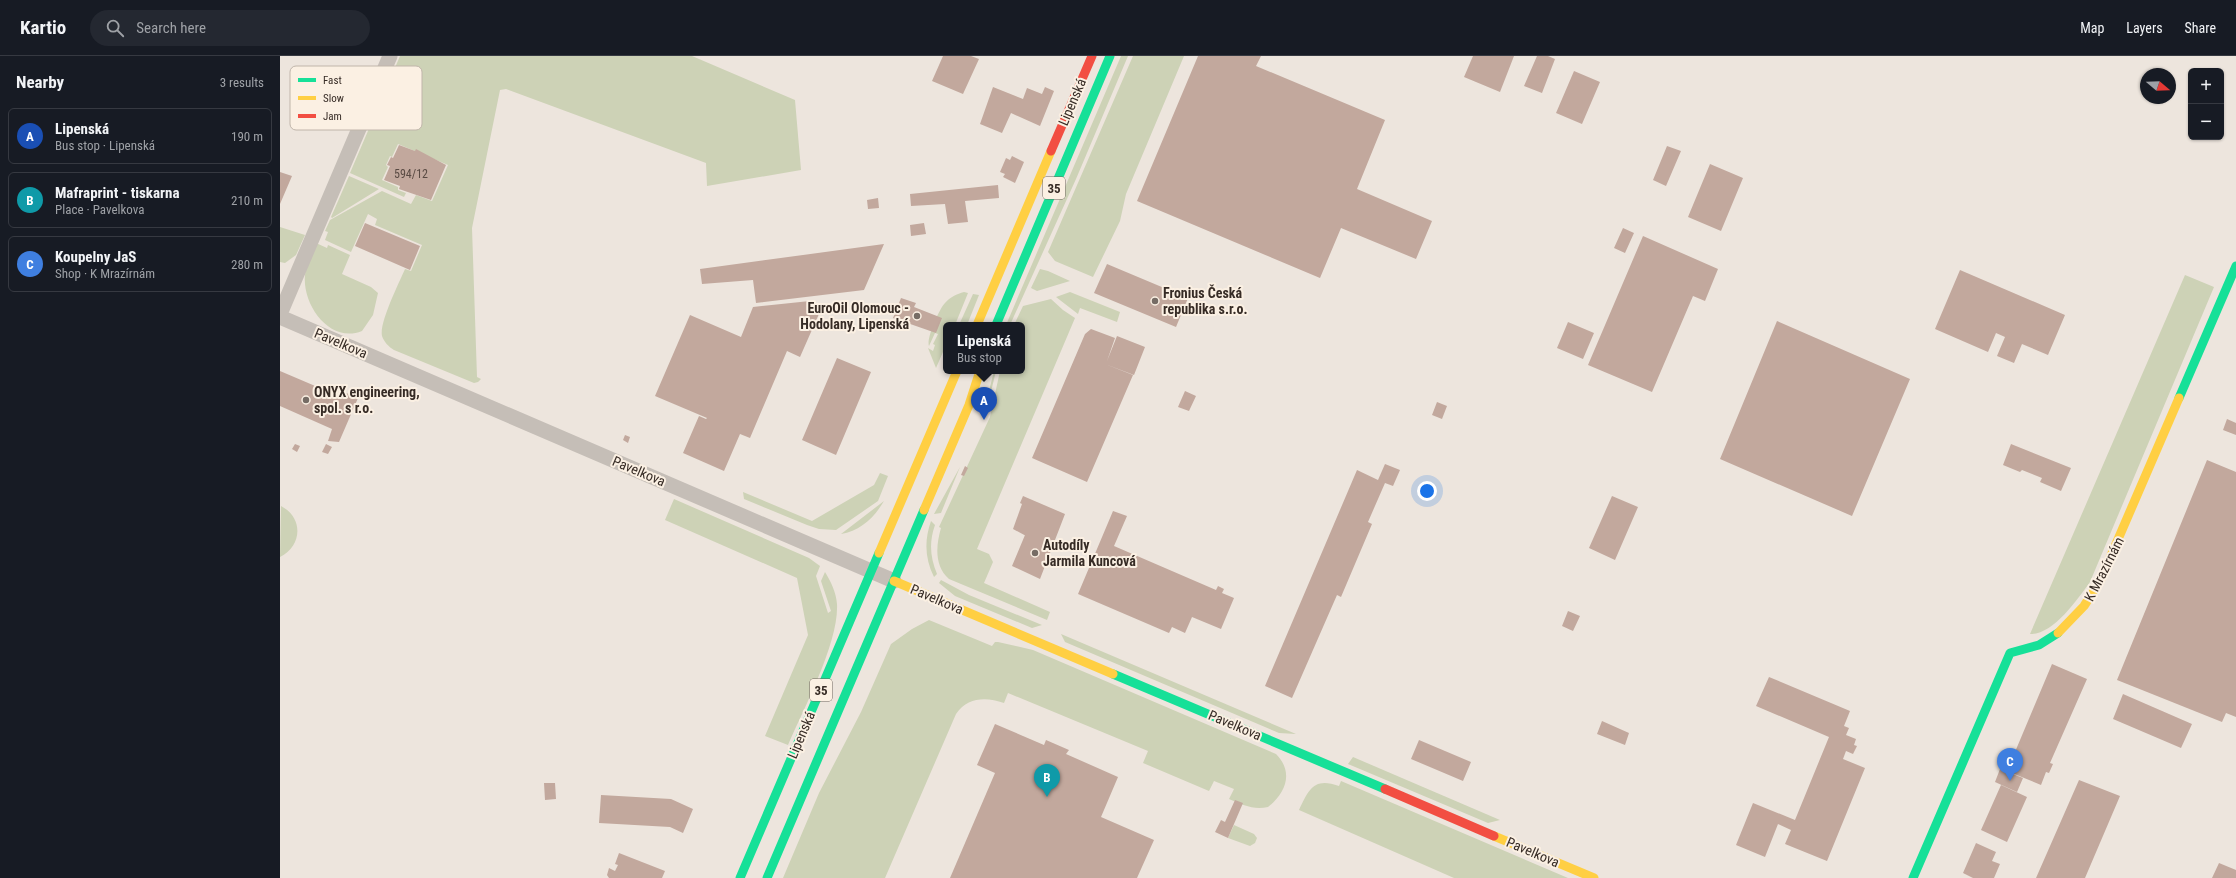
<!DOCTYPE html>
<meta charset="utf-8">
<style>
:root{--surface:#171b24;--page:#242831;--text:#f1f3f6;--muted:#9ea1a6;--line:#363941;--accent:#7c3aed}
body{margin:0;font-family:"Roboto Condensed",sans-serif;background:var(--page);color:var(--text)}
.controls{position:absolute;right:12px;top:12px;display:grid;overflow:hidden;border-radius:6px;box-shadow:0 1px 3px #0004}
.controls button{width:36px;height:36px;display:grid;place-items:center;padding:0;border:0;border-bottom:1px solid var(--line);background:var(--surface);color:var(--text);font:20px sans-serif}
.compass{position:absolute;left:1860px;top:12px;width:36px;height:36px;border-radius:50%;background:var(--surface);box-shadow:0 1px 3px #0004;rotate:109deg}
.you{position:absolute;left:1147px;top:435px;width:14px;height:14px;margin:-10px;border:3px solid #fff;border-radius:50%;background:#1a73e8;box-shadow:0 0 0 6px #1a73e833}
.badge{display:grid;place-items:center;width:26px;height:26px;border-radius:50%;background:var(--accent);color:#fff;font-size:13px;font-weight:700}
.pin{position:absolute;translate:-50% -33px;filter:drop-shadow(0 1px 2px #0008)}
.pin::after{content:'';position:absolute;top:21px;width:14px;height:12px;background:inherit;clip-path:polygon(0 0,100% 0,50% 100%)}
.popup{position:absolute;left:663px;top:266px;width:82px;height:52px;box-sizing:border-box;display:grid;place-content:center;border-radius:6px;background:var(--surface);filter:drop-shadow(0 1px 3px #0005);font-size:13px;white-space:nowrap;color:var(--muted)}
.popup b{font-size:15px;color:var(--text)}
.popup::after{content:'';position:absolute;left:50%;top:100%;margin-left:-8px;border:8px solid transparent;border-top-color:var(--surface)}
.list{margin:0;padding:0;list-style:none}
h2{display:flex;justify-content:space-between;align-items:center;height:52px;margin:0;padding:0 16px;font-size:17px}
h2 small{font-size:13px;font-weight:400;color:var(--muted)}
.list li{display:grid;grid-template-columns:26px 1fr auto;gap:12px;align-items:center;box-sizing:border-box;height:56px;margin:0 8px 8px;padding:0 8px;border:1px solid var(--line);border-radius:6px}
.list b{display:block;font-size:15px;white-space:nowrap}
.list p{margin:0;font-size:13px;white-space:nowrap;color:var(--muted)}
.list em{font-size:13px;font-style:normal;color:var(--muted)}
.icon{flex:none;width:22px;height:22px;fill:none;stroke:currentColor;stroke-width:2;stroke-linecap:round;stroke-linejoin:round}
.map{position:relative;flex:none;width:1956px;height:822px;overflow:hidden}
header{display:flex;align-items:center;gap:24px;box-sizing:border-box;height:56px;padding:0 20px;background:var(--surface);border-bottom:1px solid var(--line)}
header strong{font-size:19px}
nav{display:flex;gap:22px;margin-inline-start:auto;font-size:14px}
.search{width:280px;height:36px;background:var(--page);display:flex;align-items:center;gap:10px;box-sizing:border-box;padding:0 14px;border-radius:22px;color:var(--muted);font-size:15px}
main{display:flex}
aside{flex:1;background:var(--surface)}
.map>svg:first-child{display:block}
.green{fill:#cdd2b6}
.building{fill:#c2a89d}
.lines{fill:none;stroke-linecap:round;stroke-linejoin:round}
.street{stroke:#c5beb7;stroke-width:15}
.fast{stroke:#16e098;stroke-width:9}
.slow{stroke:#ffcf43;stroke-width:9}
.jam{stroke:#f24e42;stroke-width:9}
.poi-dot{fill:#766c65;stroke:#fbf0e3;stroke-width:1.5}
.labels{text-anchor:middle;stroke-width:4;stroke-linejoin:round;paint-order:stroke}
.number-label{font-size:12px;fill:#594a43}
.shield{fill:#fbf0e3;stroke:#71665e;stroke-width:1}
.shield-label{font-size:13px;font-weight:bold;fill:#362b25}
.street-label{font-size:14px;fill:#362b25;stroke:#fbf0e3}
.poi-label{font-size:14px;font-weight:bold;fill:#362b25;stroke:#fbf0e3;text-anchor:start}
.key{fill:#fbf0e3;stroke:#c0b5aa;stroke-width:1}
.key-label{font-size:11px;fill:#362b25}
</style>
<header>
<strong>Kartio</strong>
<div class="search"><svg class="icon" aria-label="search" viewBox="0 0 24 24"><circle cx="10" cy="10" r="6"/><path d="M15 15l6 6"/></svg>Search here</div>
<nav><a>Map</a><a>Layers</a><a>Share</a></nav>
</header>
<main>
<aside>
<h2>Nearby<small>3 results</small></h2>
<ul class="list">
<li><span class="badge" style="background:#1a4fb4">A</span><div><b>Lipenská</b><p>Bus stop · Lipenská</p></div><em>190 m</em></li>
<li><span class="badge" style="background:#0f9aa8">B</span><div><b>Mafraprint - tiskarna</b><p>Place · Pavelkova</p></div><em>210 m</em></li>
<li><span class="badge" style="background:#3f7fe0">C</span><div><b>Koupelny JaS</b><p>Shop · K Mrazírnám</p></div><em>280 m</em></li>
</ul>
</aside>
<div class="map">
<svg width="1956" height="822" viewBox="0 0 1956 822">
<rect width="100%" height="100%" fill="#ede5dd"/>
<path class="green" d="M120,0H412L515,44L521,114L427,130L426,107L226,33L220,34L192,172L197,321L201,323L198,326L194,327L114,294C109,291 104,286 102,280C99,267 119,227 125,213L131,215L142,189L95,169L97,163L88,158L71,196L45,184L48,176L45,175L50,164L102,135L131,148L136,139L152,145L168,109L118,88L112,101L110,100L106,109L108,111L102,124L118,131V134L126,137L124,141L70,117Z
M841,0H848L796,123L730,269H726Z
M853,0H904L846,138L840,165L813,221L775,205L768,196Z
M69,120L99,133L52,162L51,161Z
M0,171L25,179L16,199L5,207L0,206Z
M36,187L47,192L48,189L70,199L62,218L91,231L98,237L93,259L82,275C50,288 22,249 25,219C26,208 32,197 36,187Z
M760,213L768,215L790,225L757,235L751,232Z
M1905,219L1934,231L1810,526C1797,544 1773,579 1750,578Z
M684,236L688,237L675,269H666V289L656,312L648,292L653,295L655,289L653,288L658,278L655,277L649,290C646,283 659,253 665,247C670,241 677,238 684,236Z
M790,236L840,256L837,266L800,252L798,258L776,241Z
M693,238L699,239L687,269H679Z
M771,243L783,254L795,262L697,493L709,498L713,506L704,527L770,556L767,564L669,523C654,510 656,489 661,472L659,471L710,361L720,315H742V269H734L743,250Z
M714,315H716L708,348L703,359Z
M680,411L661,457L654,458Z
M600,417L608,420L598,445L556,474L539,473L527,469L464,443L463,436L532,465L594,429Z
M394,443L529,502L540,510L536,520L548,557L551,555L541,525L545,516C551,526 556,536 557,548C559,586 524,652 508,689L485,680L528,579L517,522L385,464Z
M604,445C594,462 580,475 561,478Z
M1,450C24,462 22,490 0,501Z
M651,465L655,469C649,486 650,501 657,518L654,521C645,503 644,485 651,465Z
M661,524L689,539L762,569L752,572L675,540L659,527Z
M649,564L712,590L715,586H718L753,594L996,698C1014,716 1006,737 988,751C973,754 963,749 949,743L954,733L934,725L929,735L863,707L868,695L728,637L724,647C706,641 688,641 676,658L605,822H503L539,737L581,656L611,588L632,573Z
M781,578L1016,678L999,677L785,586Z
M1073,701L1220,764L1208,767L1068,708Z
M1061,725L1288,822H1174L1019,754C1029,733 1034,721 1059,730Z
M954,769L974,778L977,782L975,787L970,790L948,782Z"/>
<path class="building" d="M663,0H691L699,3L683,38L652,25Z
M918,0H981L976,10L1105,64L1077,133L1152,165L1136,203L1061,172L1040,222L857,145Z
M1193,0H1234L1220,36L1184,21Z
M1257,0H1268L1275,3L1262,37L1244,30Z
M1294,15L1320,26L1302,68L1276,57Z
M713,31L743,43L747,32L762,38L765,31L774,35L760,70L731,57L722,77L700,68Z
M119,89L135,95L136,93L166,109L151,144L119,133L120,130L104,124L110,110L107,109L111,101L113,102Z
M1387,90L1401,95L1386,130L1373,124Z
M732,100L744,106L735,127L723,121L725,118L720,116L726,102L730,104Z
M1430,108L1463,122L1441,175L1408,161Z
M0,116L12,120L0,148Z
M718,129L719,142L685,145L688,166L668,168L665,148L631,150L630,138Z
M598,142L599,152L588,153L587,144Z
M85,167L140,190L130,214L75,190Z
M644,167L646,178L631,180L630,169Z
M1343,172L1354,177L1345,197L1334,192Z
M1363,180L1438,213L1425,245L1413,240L1372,336L1308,309Z
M604,188L584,234L476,247L473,224L422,228L420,213Z
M827,208L908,242L896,271L814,237Z
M1680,214L1785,259L1768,299L1742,288L1734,307L1717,300L1725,281L1716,277L1708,296L1655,273Z
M621,242L636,247L634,251L662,262L656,277L613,262Z
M530,245L542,251L520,301L507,295L470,382L460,378L444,415L403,397L419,360L426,363L427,362L375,340L410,259L461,281L473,251Z
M1497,265L1630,323L1572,460L1440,403Z
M1288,266L1314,277L1303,303L1277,292Z
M811,273L835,282L827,305L837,280L865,291L854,319L825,308L853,319L807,426L752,402L805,278Z
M557,302L591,316L556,399L522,384Z
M0,315L61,341L64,336L78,342L59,386L48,385L52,373L0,350Z
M905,335L916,340L909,355L898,351Z
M1157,346L1167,350L1162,363L1152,359Z
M1947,363L1956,367V379L1943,374Z
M345,379L350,381L348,387L343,384Z
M15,388L20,390L17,396L12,393Z
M46,388L52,391L48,398L42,396Z
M1731,388L1791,412L1781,435L1760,426L1762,422L1742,414L1740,416L1723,409Z
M1927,404L1956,416V661L1946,657L1942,666L1837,624Z
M1105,408L1120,414L1113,430L1105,427L1088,466L1092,468L1061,541L1057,539L1012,642L985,630L1077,414L1098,424Z
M685,410L688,412L684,420L681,419Z
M743,440L785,458L760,523L732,510L745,479L748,481L733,473L742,448L740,447Z
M1332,440L1358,451L1335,504L1309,492Z
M833,455L847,460L834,490L936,534L938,530L944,533L942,537L954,542L941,573L912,561L905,577L892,571L889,577L798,538Z
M1288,555L1300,560L1293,575L1282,570Z
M1772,608L1807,623L1770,707L1773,708L1769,717L1766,716L1761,729L1727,715Z
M1489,621L1570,655L1564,670L1569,672L1566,679L1576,683L1574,689L1577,690L1573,698L1566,695L1563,703L1585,712L1547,805L1505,788L1511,774L1498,768L1485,801L1456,789L1473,747L1515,764L1549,681L1476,650Z
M1843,638L1912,668L1901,692L1833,663Z
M1322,665L1349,677L1345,689L1317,678Z
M715,668L764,689L766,684L789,694L786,698L838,721L821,761L874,784L857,822H670L715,717L697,709Z
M1139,684L1191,706L1183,725L1131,703Z
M1720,713L1743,722L1737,736L1715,726Z
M1799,724L1840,740L1805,822H1756Z
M264,727H275L276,743L265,744Z
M1721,729L1747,741L1727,786L1701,774Z
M321,739L391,743L413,753L403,777L390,771L319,767Z
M955,744L963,747L948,782L935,776L941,764L945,766Z
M1696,787L1716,796L1712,805L1720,808L1714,822H1693L1683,817Z
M339,797L385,815L382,822H329L327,819L329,812L335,815L338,809L335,808Z
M1939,807L1956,814V822H1932Z"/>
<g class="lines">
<path class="street" d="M0,258L110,0
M0,261L614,525"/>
<path class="fast" d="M716,269L830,0
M1899,342L1956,210
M833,618L1105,733
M460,822L599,497
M487,822L644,454
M1633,822L1730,597L1759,589L1778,577"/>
<path class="slow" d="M697,269L771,95
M644,454L689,349L700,315
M599,497L677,315
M614,525L833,618
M1778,577L1804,550L1820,525L1899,342
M1214,780L1314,822"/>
<path class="jam" d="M771,95L812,0
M1105,733L1214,780"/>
</g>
<g class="poi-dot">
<circle cx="875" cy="245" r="4"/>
<circle cx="637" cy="260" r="4"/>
<circle cx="26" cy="344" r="4"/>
<circle cx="755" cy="497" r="4"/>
</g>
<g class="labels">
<g class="number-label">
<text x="131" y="122">594/12</text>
</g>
<g class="shield">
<rect x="763" y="121" width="22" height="22" rx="3"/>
<rect x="530" y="623" width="22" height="22" rx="3"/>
</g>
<g class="shield-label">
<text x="774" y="137">35</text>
<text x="541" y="639">35</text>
</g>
<g class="street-label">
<text transform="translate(792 46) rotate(-67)" y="5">Lipenská</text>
<text transform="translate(61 287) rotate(23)" y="5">Pavelkova</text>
<text transform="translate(359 415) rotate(23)" y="5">Pavelkova</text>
<text transform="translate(1824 513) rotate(-63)" y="5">K Mrazírnám</text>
<text transform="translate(657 543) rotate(23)" y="5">Pavelkova</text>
<text transform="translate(955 669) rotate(23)" y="5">Pavelkova</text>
<text transform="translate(521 679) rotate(-67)" y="5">Lipenská</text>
<text transform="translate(1253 796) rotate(23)" y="5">Pavelkova</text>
</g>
<g class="poi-label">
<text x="883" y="242">Fronius Česká<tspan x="883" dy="16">republika s.r.o.</tspan></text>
<text x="629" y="257" text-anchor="end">EuroOil Olomouc -<tspan x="629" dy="16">Hodolany, Lipenská</tspan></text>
<text x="34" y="341">ONYX engineering,<tspan x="34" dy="16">spol. s r.o.</tspan></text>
<text x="763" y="494">Autodíly<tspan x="763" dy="16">Jarmila Kuncová</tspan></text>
</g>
</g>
<rect x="10" y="10" width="132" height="64" rx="6" class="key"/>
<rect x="18" y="22" width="18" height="4" fill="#16e098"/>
<rect x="18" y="40" width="18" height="4" fill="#ffcf43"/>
<rect x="18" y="58" width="18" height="4" fill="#f24e42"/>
<g class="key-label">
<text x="43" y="28">Fast</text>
<text x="43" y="46">Slow</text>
<text x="43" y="64">Jam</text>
</g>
</svg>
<div class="controls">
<button>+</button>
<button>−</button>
</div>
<svg class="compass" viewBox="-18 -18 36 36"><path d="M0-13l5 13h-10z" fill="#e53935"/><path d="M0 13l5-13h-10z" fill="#9ea1a6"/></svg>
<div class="you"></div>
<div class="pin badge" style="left:704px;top:364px;background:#1a4fb4">A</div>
<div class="popup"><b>Lipenská</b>Bus stop</div>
<div class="pin badge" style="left:767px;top:741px;background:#0f9aa8">B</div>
<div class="pin badge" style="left:1730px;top:725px;background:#3f7fe0">C</div>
</div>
</main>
